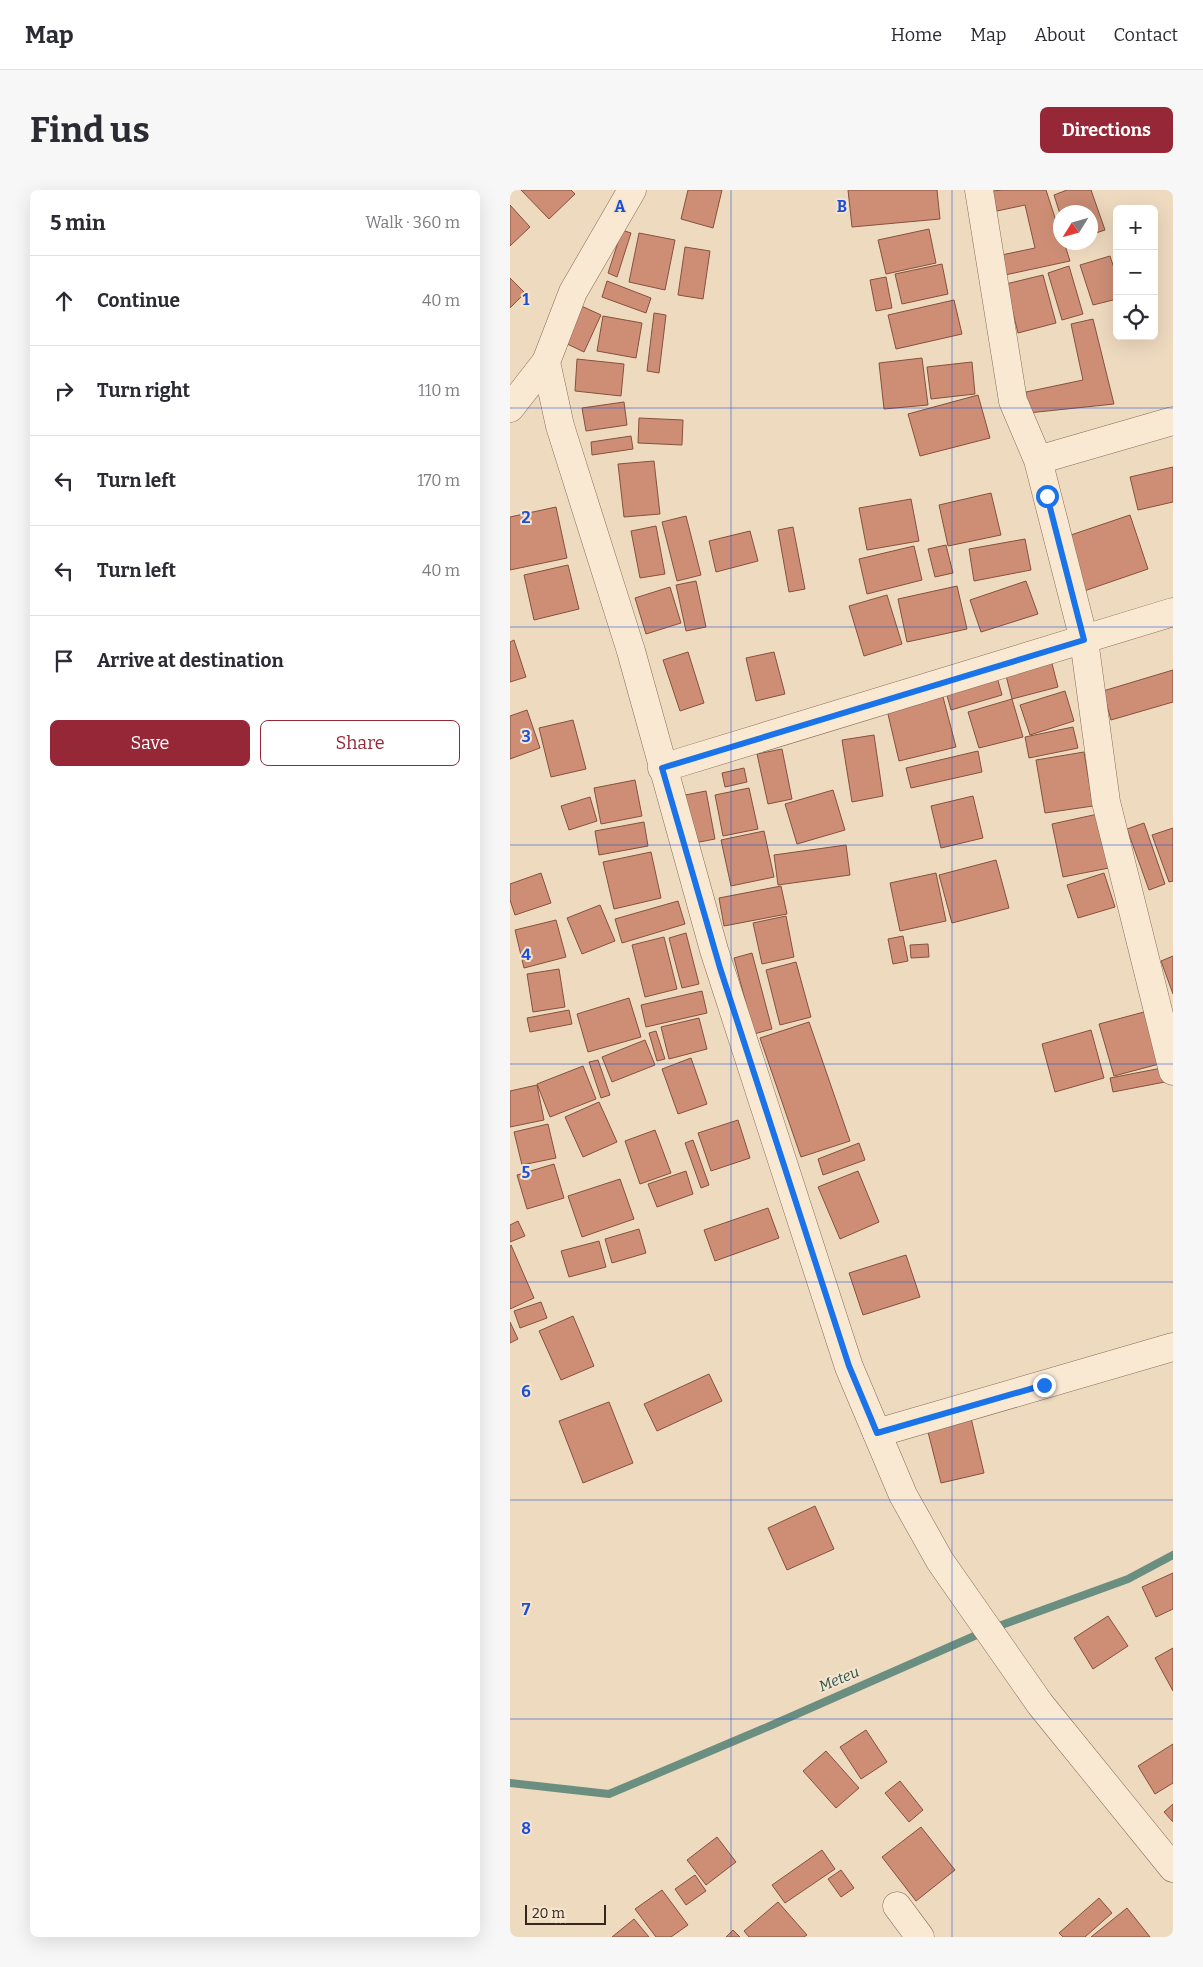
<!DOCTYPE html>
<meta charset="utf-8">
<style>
:root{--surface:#fff;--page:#f7f7f7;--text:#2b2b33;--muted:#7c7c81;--line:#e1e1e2;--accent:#962736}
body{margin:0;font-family:Bitter,serif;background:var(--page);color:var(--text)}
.controls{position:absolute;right:15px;top:15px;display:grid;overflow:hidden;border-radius:8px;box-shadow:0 5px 20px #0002}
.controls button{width:45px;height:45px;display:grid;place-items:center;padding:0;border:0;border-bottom:1px solid var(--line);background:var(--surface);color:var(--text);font:25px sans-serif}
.compass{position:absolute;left:543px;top:15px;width:45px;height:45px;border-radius:50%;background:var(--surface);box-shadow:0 5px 20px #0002;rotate:233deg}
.scale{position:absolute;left:15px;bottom:12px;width:81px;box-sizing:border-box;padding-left:5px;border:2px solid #36261c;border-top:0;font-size:14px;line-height:18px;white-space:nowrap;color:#36261c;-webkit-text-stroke:4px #f5e5cf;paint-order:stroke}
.stop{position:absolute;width:15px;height:15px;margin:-11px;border:4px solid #1a73e8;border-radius:50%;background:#fff}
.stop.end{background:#1a73e8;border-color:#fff;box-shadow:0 1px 5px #0008}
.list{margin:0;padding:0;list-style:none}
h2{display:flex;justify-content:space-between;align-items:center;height:65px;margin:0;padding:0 20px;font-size:21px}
h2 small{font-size:16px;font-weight:400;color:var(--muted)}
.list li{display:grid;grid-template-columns:32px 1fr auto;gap:15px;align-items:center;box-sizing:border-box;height:90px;padding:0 20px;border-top:1px solid var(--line)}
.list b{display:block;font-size:19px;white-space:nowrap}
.list em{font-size:16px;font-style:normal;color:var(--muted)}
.actions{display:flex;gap:10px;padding:15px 20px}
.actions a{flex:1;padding:11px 0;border:1px solid var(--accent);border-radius:8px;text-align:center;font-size:18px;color:var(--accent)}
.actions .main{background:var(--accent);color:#fff}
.icon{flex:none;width:28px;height:28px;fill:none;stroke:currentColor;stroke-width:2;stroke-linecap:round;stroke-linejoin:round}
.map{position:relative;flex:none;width:663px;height:1747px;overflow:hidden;border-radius:8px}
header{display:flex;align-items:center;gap:30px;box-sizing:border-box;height:70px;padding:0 25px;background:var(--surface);border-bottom:1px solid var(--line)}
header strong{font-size:24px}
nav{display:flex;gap:28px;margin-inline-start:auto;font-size:18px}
.intro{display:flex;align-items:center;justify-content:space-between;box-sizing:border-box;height:120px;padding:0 30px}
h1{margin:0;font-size:35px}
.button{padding:12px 22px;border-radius:8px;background:var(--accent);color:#fff;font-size:18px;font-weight:700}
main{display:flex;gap:30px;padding:0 30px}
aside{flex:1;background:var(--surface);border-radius:8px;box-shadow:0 5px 20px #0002}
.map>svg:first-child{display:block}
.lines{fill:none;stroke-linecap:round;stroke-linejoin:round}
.stream{stroke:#6a8e80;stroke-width:8}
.building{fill:#cd8e75;stroke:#86513d}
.minor-casing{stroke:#876b58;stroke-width:29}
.tertiary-casing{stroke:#876b58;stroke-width:29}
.minor{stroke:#f9e9d3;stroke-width:28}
.tertiary{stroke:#f9e9d3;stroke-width:28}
.route{stroke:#1a73e8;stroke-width:6}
.grid{fill:none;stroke:#1d4ed8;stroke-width:1;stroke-opacity:0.55}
.labels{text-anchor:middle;stroke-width:4;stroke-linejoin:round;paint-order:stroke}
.water-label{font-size:15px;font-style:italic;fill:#2b564e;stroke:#f5e5cf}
.grid-label{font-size:16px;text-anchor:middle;font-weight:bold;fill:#1d4ed8;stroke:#f5e5cf;stroke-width:4;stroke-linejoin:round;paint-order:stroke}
</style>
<header>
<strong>Map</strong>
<nav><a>Home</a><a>Map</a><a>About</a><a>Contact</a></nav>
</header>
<div class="intro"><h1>Find us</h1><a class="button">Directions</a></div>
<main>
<aside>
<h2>5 min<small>Walk · 360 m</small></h2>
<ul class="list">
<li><svg class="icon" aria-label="ahead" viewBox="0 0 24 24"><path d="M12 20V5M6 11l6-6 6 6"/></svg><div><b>Continue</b></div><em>40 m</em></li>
<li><svg class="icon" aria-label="right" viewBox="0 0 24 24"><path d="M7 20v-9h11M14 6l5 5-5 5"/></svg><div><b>Turn right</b></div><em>110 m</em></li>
<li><svg class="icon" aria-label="left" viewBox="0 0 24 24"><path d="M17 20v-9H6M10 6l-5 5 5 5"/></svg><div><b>Turn left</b></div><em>170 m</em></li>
<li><svg class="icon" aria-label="left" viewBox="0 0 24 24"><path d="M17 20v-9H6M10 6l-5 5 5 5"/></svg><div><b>Turn left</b></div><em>40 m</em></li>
<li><svg class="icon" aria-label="arrive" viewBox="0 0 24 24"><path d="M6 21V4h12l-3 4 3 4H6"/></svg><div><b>Arrive at destination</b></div></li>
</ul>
<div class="actions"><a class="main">Save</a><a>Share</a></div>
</aside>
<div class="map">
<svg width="663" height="1747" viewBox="0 0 663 1747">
<rect width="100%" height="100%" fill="#eedabf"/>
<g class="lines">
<path class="stream" d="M0,1593L99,1604L262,1535L478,1440L618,1389L663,1365"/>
</g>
<path class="building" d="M11,0H61L65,4L39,29Z
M178,0H212L203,38L171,29Z
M338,0H427L430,29L342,37Z
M493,0H536L550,43V52H554L560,71L481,88L477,68L525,58L515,15L487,21L482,1Z
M557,0H581L595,40L580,45V22L550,24L544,5Z
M0,15L20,37L0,56Z
M419,39L426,73L376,84L368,50Z
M112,40L121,43L107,87L98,83Z
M129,43L165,50L155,100L119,92Z
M175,57L200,61L193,109L168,105Z
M600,66L607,87V109L583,115L570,75Z
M432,74L438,104L392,114L385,84Z
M559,76L573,124L552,130L538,83Z
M533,85L546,133L508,143L496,94Z
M376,87L382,118L366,121L360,90Z
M0,88L15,103L0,118Z
M97,91L141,108L136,123L92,107Z
M444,110L452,144L386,159L378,125Z
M67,114L91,125L74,162L49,150Z
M144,123L156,125L149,183L137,181Z
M93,126L132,133L126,168L87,161Z
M583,129L604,214L518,223L516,202L573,190L561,134Z
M412,168L418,215L374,219L369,173Z
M67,169L114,174L111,206L65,201Z
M462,172L465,204L421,209L417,177Z
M468,205L480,248L410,266L398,224Z
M114,212L117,235L76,241L72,218Z
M129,228L173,230L172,255L128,253Z
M121,246L123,259L82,265L81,252Z
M144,271L150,324L114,327L108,274Z
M663,277V312L628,320L620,287Z
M481,303L491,345L438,356L429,315Z
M401,309L409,351L357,360L349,318Z
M46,317L57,368L0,380V327Z
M620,325L638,379L574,401L555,347Z
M176,326L191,385L167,391L152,332Z
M146,336L155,384L130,388L121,341Z
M283,337L295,399L279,402L268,340Z
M240,341L248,371L206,382L199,351Z
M515,349L521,380L464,391L459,359Z
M436,355L443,383L425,387L418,359Z
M404,356L412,390L357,404L349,369Z
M58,375L69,419L24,430L14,385Z
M186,391L196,437L176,441L166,395Z
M516,391L528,424L471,442L460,410Z
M447,396L457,439L397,452L388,409Z
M160,397L171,433L136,444L125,408Z
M377,405L392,454L354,466L339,416Z
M4,450L16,487L0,492V452Z
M178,462L194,513L170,521L153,470Z
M264,462L275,504L246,511L236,468Z
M539,462L548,497L502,509L493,474Z
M482,469L492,505L441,520L431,484Z
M663,480V512L601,530L593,501Z
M555,501L564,531L520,545L510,515Z
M433,507L446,557L389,571L377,520Z
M502,509L513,547L469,558L458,522Z
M17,520L30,558L0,569V526Z
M63,530L76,579L41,587L29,538Z
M563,537L568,558L519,568L515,547Z
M364,545L373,606L342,612L332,550Z
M272,559L282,609L258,614L247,564Z
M468,561L472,582L401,598L396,578Z
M574,562L583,616L535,623L526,570Z
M234,578L237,592L215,597L212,583Z
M125,590L132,626L91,634L84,598Z
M239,598L248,639L213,646L205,605Z
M323,600L335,640L287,654L275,614Z
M196,601L205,649L179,654L170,606Z
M463,606L473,648L431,658L421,616Z
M80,607L87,631L59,640L51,616Z
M588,624L599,678L553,687L542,634Z
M134,632L138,656L89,665L85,641Z
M634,633L655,694L639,700L617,639Z
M663,638V691L659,692L642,645Z
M254,641L264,687L221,696L211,650Z
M336,655L340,685L268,695L264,665Z
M141,662L151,708L104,719L93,672Z
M486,670L499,718L442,733L429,685Z
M31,683L41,713L5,725L0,710V694Z
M426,683L436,731L390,741L380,693Z
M594,683L605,717L568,728L557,695Z
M271,696L277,724L214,736L209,708Z
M168,711L175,734L112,753L105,729Z
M90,715L105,751L72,764L57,728Z
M276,726L284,767L252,774L243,733Z
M46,730L56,767L14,778L5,740Z
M176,743L189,794L172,798L159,748Z
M393,746L398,771L383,774L378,749Z
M154,747L167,799L135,807L122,755Z
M418,754L419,767L401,768L400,755Z
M242,763L262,839L244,844L224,768Z
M663,766V804L651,771Z
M286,772L301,827L270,835L256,780Z
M49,779L55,817L23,822L17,784Z
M192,801L197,823L136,837L131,815Z
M119,808L131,847L78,862L67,824Z
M59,820L62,834L20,842L17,828Z
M634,822L649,874L604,886L589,834Z
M189,828L197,859L159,869L151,837Z
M299,832L340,951L291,967L250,848Z
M581,840L594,888L545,902L532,854Z
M146,841L155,869L147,871L139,843Z
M135,850L145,875L102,892L92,867Z
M181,868L197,914L168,924L152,879Z
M88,870L100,905L91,908L79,872Z
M73,876L86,909L40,927L27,894Z
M657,877L660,891L603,902L600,888Z
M27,895L34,930L0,937V901Z
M89,912L107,952L73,967L55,927Z
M228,930L240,968L201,981L188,943Z
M38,934L46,968L12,975L4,942Z
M145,940L161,983L130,994L115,951Z
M183,950L199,995L191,998L175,953Z
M349,953L355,970L313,985L308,969Z
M44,974L54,1008L17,1019L7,985Z
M176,981L183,1004L147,1017L138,994Z
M348,981L369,1032L330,1049L308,997Z
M110,989L124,1029L72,1047L58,1006Z
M258,1018L269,1048L205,1071L194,1040Z
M8,1031L15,1046L0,1052V1035Z
M129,1039L136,1063L102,1073L95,1049Z
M89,1051L96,1077L59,1087L51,1061Z
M1,1055L24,1108L0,1119V1056Z
M396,1065L410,1107L353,1125L339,1083Z
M31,1112L37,1128L10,1138L4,1121Z
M63,1126L84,1176L51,1190L29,1141Z
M0,1132L8,1149L0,1153Z
M199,1184L212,1211L147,1241L134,1214Z
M99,1212L123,1273L73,1293L49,1231Z
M461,1228L474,1283L431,1293L417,1238Z
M305,1316L324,1359L277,1380L258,1338Z
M663,1383V1419L646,1427L632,1397Z
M598,1426L618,1456L583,1479L564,1448Z
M663,1458V1501L645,1468Z
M356,1540L377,1572L351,1589L330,1557Z
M663,1554V1593L645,1604L628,1576Z
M316,1561L349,1598L326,1618L293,1581Z
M390,1591L413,1620L399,1632L375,1603Z
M663,1614V1632L654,1622Z
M411,1637L445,1680L406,1711L372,1667Z
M207,1647L226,1672L196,1695L177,1670Z
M312,1660L325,1679L275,1713L262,1695Z
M331,1680L344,1698L331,1707L318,1689Z
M185,1685L196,1701L176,1715L165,1699Z
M152,1700L178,1735L161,1747H146L125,1719Z
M589,1708L602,1723L575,1747H553L549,1743Z
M268,1712L297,1745L294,1747H239L234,1741Z
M617,1718L640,1747H581Z
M124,1729L139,1747H102Z
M223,1740L230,1747H216Z"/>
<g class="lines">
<defs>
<path id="minor" d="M469,0L503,211L528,270L574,450L596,612L663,881
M0,218L36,172
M528,270L663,231
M152,578L663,422
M367,1243L663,1157
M387,1716L410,1747"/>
<path id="tertiary" d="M122,0L63,102L36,172L50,236L121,461L204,760L339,1177L393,1305L430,1371L530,1514L663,1678"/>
</defs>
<use href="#minor" class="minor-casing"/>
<use href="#tertiary" class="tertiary-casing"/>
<use href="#minor" class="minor"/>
<use href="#tertiary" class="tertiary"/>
</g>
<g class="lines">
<path class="route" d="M534,1195L367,1243L339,1176L210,778L152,578L574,450L537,306"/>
</g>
<path class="grid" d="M221,0V1747M442,0V1747M0,218H663M0,437H663M0,655H663M0,874H663M0,1092H663M0,1310H663M0,1529H663"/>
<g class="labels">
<g class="water-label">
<text transform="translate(329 1489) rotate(-23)" y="5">Meteu</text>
</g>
</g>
<g class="grid-label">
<text x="110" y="22">A</text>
<text x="332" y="22">B</text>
<text x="16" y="115">1</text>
<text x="16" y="333">2</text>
<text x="16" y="552">3</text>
<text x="16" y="770">4</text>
<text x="16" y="988">5</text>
<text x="16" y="1207">6</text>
<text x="16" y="1425">7</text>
<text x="16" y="1644">8</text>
</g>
</svg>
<div class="controls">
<button>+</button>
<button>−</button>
<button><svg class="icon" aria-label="locate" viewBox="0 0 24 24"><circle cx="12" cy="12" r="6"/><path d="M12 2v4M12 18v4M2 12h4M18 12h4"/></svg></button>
</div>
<svg class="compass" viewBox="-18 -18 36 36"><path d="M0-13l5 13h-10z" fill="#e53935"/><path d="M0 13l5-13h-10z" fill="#7c7c81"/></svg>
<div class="scale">20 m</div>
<div class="stop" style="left:537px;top:306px"></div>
<div class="stop end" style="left:534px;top:1195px"></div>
</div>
</main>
